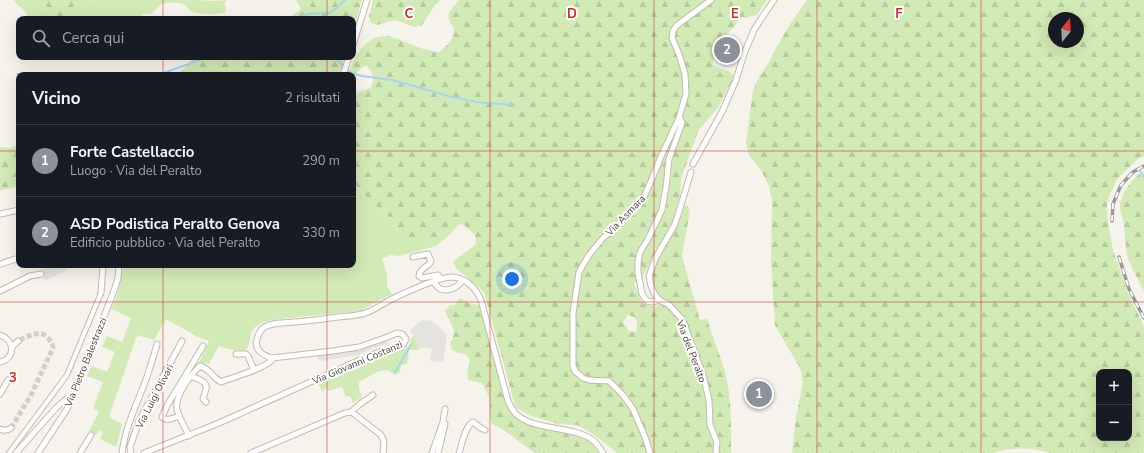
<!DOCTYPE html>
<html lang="it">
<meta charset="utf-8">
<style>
:root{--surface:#171b24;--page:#20242c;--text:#f1f3f6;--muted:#9ea1a6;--line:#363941;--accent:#8c9099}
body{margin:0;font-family:"Nunito Sans",sans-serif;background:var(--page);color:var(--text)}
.controls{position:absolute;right:12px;bottom:12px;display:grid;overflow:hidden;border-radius:8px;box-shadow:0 4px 16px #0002}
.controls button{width:36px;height:36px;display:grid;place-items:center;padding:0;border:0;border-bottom:1px solid var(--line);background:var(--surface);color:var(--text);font:20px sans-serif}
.compass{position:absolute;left:1048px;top:12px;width:36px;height:36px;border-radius:50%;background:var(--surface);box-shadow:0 4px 16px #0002;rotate:18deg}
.you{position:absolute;left:512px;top:279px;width:14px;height:14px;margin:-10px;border:3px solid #fff;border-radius:50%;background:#1a73e8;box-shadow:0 0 0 6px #1a73e833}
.badge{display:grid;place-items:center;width:26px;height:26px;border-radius:50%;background:var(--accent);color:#fff;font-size:13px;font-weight:700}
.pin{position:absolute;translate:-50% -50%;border:2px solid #fff;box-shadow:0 1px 4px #0006}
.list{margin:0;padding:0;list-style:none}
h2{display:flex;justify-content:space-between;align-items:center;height:52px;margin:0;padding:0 16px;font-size:17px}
h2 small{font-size:13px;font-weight:400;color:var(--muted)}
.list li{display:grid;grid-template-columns:26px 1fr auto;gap:12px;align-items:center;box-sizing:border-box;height:72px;padding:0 16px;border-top:1px solid var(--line)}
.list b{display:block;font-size:15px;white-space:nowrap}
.list p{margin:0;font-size:13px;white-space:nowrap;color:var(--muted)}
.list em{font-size:13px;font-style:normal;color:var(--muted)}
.icon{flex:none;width:22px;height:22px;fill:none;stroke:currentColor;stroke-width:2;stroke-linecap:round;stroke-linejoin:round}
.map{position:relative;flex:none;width:1144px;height:453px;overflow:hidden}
.search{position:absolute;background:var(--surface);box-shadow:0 4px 16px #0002;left:16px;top:16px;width:340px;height:44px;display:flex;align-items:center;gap:10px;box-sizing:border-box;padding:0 14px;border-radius:8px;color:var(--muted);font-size:15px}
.panel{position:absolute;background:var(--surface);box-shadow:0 4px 16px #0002;left:16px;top:72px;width:340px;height:196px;border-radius:8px}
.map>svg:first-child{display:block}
.green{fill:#d2eab5}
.forest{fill:url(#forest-firs);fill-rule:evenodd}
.parking{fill:#e5e3e0}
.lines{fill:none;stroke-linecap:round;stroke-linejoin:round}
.stream{stroke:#a9d4f2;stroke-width:2}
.minor-tunnel{stroke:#d4d0c8;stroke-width:5;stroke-dasharray:5 2.5;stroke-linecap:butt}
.pedestrian-casing{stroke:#c2bbae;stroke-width:6}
.minor-casing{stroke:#c2bbae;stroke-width:7}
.pedestrian{stroke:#fff;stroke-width:4}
.minor{stroke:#fff;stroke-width:5}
.rail-casing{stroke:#9a9a9a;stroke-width:3.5}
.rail{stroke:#fff;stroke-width:2;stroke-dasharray:6;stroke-linecap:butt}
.grid{fill:none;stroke:#d62828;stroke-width:1;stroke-opacity:0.55}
.labels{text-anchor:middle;stroke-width:4;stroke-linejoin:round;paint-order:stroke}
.street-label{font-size:10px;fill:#4b4439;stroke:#fff}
.grid-label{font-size:13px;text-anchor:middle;font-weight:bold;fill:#d62828;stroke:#fff;stroke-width:4;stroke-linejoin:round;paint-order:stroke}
</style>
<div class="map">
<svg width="1144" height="453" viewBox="0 0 1144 453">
<defs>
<pattern id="forest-firs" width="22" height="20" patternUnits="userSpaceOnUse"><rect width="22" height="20" fill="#d2eab5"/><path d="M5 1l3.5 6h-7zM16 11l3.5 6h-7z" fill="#b6ca9c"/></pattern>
</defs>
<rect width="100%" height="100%" fill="#f6f3ec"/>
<path class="green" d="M14,0H43C46,7 51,15 58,19H28L27,14L22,8L18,6Z
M97,0H183C188,1 191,0 196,0C202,0 208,1 213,1C218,1 222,0 227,0L225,3L226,12C217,15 199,15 191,11C188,9 186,6 184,4C177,3 166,1 160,5C156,8 154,12 150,14H142L138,19H64C70,16 72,12 76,8C83,3 89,1 97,0Z
M353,184L357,187L366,197L394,222L397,231L433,240L459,224L448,236L436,246L399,256L391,255L382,258L387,274V286L392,294L360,311L270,320C264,322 256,324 253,330C248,338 252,344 244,352C235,349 228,350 219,346L209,364L205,363L198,365L209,341L196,336L166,319L154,340L137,335L109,417L122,424L116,447L100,439L103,431H100L94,436L92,433L89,431L99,412L93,408L103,382L87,376L91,366L107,372L115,352L102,347L107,336L122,342L131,318L111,309L118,293L124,265H353Z
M416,336L420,344L419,350H409L407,364L401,365L400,372L395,375L388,370L379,371L359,382V389L362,397L353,403L350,396L346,397L342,387L328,391L326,388L322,391L318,382L378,356L405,348L410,344L411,338Z"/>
<path class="forest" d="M43,0H97C91,1 85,2 79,6C75,9 72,14 68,17C56,25 47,9 43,0Z
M296,0H362L353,29V19H288L301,9Z
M373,0H441L435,5L422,25L415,27L401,22L393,20L378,25L371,23L369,16L371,10Z
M459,0H767L757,15L745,18L742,17C732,29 713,49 713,65C720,69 727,69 733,74V79L717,109L698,131L681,179L680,196L671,224L643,276L634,283L642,303L655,307L658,305L660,297L655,287L652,275L657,261L681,217L684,207L688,206L690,211L682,256L700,320L707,319C712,337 720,354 725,372C732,398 731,426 731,453H616L615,451L590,432L577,425L558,424L531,416L518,409L515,406L484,292L456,268L453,263L456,259L475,245L476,240L475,235L464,225L459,224L433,240L418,241L397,231L394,222L366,197L358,187L353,184V96C356,94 358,92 361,91C364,90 366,90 368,89C377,83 373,72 367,66L362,67L353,77V75H348C350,69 352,63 355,58C359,50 369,39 377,37C382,36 391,36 395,38C410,43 423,51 439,52C448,45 453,41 454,29C444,16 449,11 459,0ZM628,315C638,317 638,323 636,332L629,331L623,322Z
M807,0H1144V156L1139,158L1117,179L1108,199L1107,206L1108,222L1113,250L1127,290L1144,327V453H1050C1033,447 1010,447 993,453H792L796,418L803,382L800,368L775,325L771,262L772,201L769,186L761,170L749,155L746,143L753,90L759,77L769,62L775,50L790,24ZM1054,18H1078V42H1054ZM1099,372H1129V438H1099Z
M193,57H345L339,75H173C182,71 188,66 193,57Z
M19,140V184L14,188L0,190V147L10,148L17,145Z
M1144,171V292C1139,280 1131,268 1127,255C1125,245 1125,234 1124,224C1123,218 1120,212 1120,206C1120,194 1134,176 1144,171Z
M460,298L471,304L480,305L506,402L511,413L518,420L524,423L580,437L590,442L599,453H535L502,429L492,424C488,414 491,408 489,398C488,393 484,388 482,383L468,380C466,371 469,368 470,359L465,354L458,353L452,350L450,343C459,329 450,324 445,311L450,305H455L457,301Z"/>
<path class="parking" d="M50,265H64L67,270L45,281L40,270Z
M422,320L431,321L440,327L447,334L443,362L430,361L432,349L419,347L410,330Z
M387,341L388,344L373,348L360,355L320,361L316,356L361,349Z"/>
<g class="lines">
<path class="stream" d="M295,19L308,14L329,13L337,8L345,0
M337,57L340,63L351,73L362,76L393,80L448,96L476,102L514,105
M17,74L30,75
M158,75L197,61L206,57
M1140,171L1144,177
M395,372L411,345"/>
<path class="minor-tunnel" d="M11,428L31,395L53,348C53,344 51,341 47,337C39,329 27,337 18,341"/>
<defs>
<path id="pedestrian" d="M9,453L67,375L101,293"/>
<path id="minor" d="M353,45L367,0
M343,75L349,57
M679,118L686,94L685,74L679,54L672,38L673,31L676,26L711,0
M693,164L722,112L736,80L744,54L754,30L761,19L774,0
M691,172L678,215L674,226L656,257L649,276L651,286L655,295L661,301L668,304L682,319L686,329L703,375L709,400L710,425L717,442L716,453
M0,214L19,210
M413,257L428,254L431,261L430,263C426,268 419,269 419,276L422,278L438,275L441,279
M0,264L19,258
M433,282L440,289C450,292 457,288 463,280
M0,291L30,276L41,274
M101,293L103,265
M0,335C15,340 16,358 0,362
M12,347L18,341
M236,354H246L248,356L254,370
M191,376C197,379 208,381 206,389C205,393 204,396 203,399L206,402
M0,394L8,380
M351,412L360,404L373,395
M179,416C174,418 167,422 162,417L168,404L203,346
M0,429C4,431 7,431 11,428
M189,436C185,427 179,418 177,409C174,397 191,374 200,366C211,369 211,377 221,382C234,377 267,368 274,358
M16,453L56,408L66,399H72
M38,453L67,409L72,399L115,288L118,278L119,265
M80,453L91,435
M122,453C125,429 135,408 144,385C149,372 153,358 157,344
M131,453L130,447L139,421L182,341
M144,453L219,423L362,359L379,352L402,345L404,343L406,339L402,334L397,333L385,338L359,347L333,351L272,358C262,355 254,350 257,339C258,335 260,331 263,328C271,322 286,323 295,322C310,321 324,319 338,317C348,316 359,316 368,312C376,309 384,303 392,299C404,293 439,277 452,277C466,278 475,287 481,300L508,401C510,405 512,410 516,414C532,430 572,426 591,439C596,442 600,448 603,453
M251,453L345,413L351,412L353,413L381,435C385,441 384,446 383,453
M432,453L443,422L445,409
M438,453L445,424
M459,453C462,444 465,426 473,422C478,425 477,427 485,430
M650,453L645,437L633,409L623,395L609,381L589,380L583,378L575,371L573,366V313L579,272L589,255L603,238L615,227L643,199L652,179L662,154L679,118L682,122L681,126L669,159L666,187L662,210L647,241L640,252L638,262V272L642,294L647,301L652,302L656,301L658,298"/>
</defs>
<use href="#pedestrian" class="pedestrian-casing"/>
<use href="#minor" class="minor-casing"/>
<use href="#pedestrian" class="pedestrian"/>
<use href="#minor" class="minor"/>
<defs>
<path id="rail" d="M1112,221L1113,204L1121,185L1133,172L1144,166
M1119,257L1129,289L1144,318"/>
</defs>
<use href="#rail" class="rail-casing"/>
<use href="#rail" class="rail"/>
</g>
<path class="grid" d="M163,0V19M327,0V19M490,0V453M654,0V453M817,0V453M981,0V453M163,57V75M327,57V75M0,151H19M353,151H1144M163,265V453M327,265V453M0,302H1144"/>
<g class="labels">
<g class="street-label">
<text transform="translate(625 215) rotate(-46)" y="4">Via Asmara</text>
<text transform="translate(692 351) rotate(69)" y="4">Via del Peralto</text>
<text transform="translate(85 362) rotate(-68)" y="4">Via Pietro Balestrazzi</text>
<text transform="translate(357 362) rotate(-23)" y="4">Via Giovanni Costanzi</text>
<text transform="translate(154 396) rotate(-63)" y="4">Via Luigi Olivari</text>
</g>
</g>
<g class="grid-label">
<text x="409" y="18">C</text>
<text x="572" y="18">D</text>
<text x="735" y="18">E</text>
<text x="899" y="18">F</text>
<text x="13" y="382">3</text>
</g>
</svg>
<div class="controls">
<button>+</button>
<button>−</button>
</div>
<svg class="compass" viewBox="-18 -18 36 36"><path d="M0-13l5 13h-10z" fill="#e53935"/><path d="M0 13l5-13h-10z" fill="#9ea1a6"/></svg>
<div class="you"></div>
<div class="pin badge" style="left:759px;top:394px">1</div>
<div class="pin badge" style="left:727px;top:50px">2</div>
<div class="search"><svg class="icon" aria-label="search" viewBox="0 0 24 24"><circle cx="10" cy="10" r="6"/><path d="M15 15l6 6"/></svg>Cerca qui</div>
<section class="panel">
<h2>Vicino<small>2 risultati</small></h2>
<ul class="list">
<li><span class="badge">1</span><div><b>Forte Castellaccio</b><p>Luogo · Via del Peralto</p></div><em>290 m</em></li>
<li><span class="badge">2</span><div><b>ASD Podistica Peralto Genova</b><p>Edificio pubblico · Via del Peralto</p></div><em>330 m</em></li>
</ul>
</section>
</div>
